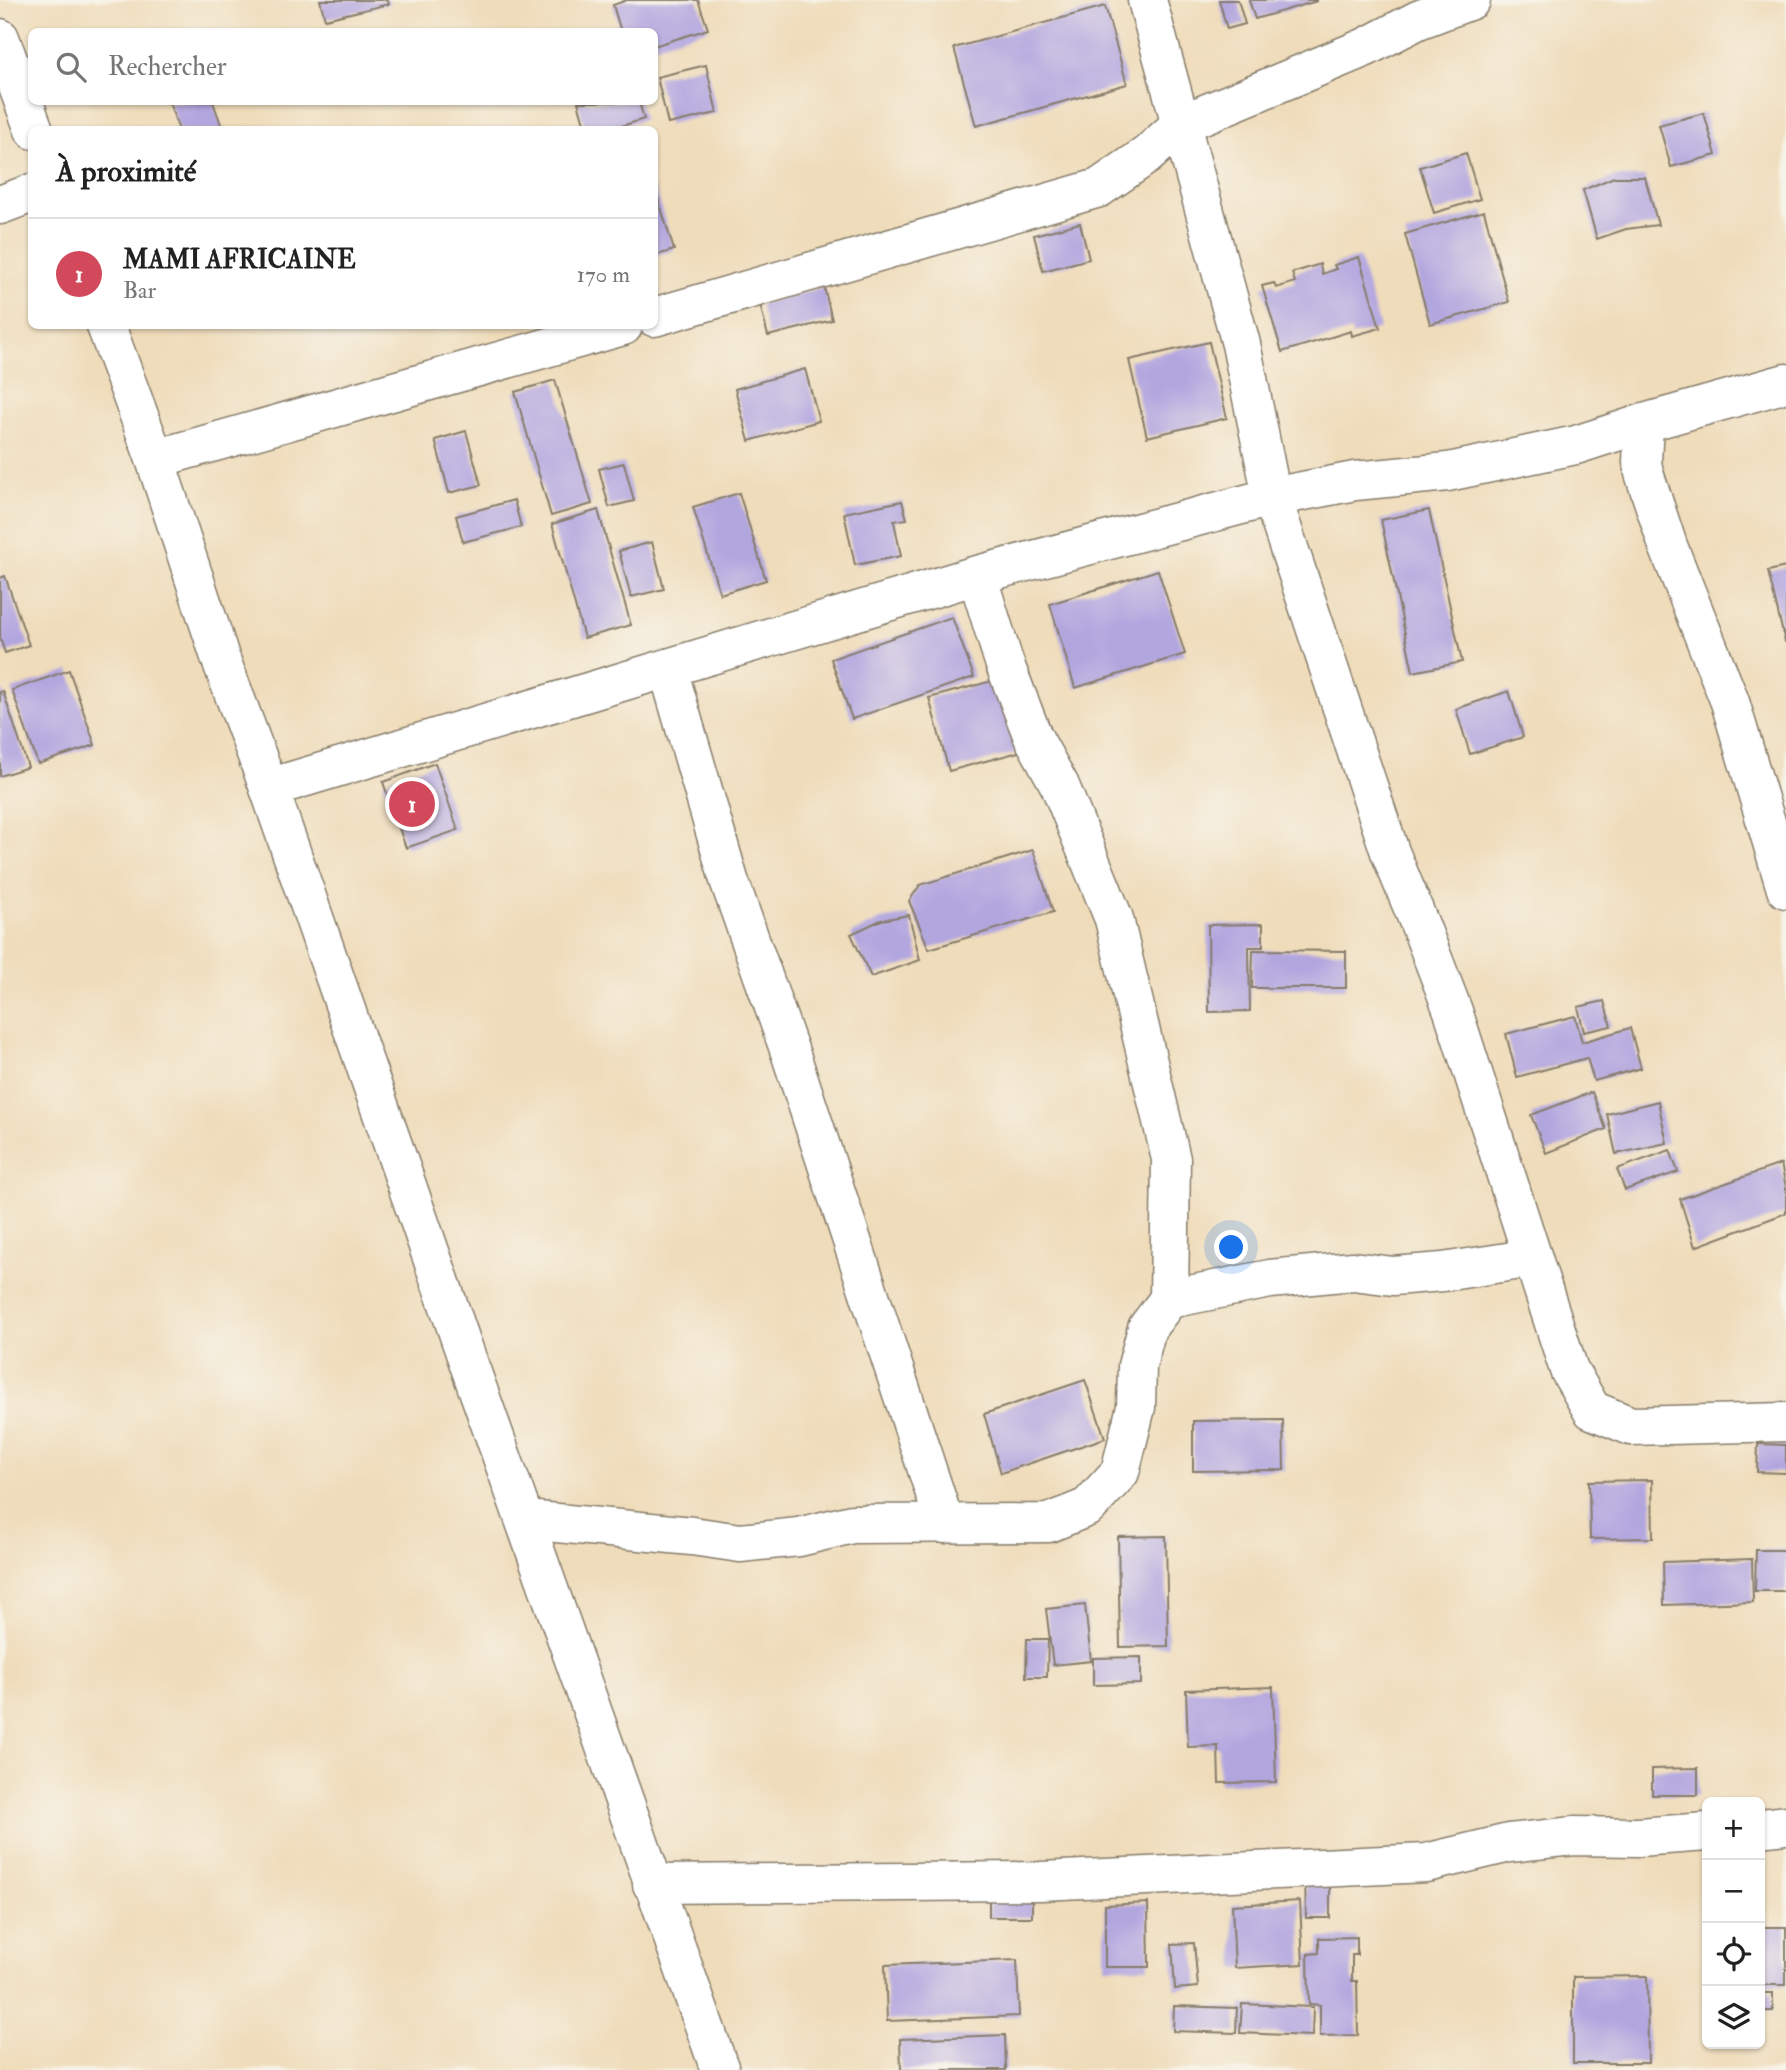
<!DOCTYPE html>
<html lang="fr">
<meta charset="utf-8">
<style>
:root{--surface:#fff;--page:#f6f6f6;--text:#222;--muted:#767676;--line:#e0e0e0;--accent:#d1495b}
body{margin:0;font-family:"IM FELL Double Pica",serif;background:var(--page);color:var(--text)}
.controls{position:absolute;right:21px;bottom:21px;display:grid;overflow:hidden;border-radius:10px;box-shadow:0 2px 5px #0004}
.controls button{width:63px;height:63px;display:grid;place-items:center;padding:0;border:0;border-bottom:2px solid var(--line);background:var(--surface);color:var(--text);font:35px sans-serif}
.you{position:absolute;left:1232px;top:1248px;width:24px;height:24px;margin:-18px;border:5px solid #fff;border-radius:50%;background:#1a73e8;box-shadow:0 0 0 10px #1a73e833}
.badge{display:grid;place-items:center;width:46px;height:46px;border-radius:50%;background:var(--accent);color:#fff;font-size:23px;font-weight:700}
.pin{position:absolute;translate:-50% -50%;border:4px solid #fff;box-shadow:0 2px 7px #0006}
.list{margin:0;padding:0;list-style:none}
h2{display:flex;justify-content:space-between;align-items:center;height:91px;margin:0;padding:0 28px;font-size:30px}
h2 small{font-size:23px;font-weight:400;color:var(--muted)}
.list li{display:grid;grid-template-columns:46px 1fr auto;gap:21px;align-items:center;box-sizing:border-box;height:112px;padding:0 28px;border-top:2px solid var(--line)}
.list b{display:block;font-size:26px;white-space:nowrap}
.list p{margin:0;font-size:23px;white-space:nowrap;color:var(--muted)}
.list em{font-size:23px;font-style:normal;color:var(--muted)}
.icon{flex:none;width:38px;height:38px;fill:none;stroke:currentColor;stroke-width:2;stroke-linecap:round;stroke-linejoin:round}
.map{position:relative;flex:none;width:1786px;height:2070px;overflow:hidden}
.search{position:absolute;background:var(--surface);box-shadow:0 2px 5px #0004;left:28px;top:28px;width:630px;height:77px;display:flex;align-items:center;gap:18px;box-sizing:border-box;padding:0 24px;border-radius:10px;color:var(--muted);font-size:26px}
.panel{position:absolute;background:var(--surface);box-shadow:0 2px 5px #0004;left:28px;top:126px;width:630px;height:203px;border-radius:10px}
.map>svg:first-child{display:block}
.building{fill:#b2a6df}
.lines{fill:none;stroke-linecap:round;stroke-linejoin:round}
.street-casing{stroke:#867c6b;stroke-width:41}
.primary-casing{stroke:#867c6b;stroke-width:41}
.street{stroke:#fff;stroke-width:38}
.primary{stroke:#fff;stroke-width:38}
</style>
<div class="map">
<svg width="1786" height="2070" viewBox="0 0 1786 2070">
<rect width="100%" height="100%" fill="#f7f3e8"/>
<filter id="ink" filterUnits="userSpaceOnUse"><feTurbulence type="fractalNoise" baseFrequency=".0143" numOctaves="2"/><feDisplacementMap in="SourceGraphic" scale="14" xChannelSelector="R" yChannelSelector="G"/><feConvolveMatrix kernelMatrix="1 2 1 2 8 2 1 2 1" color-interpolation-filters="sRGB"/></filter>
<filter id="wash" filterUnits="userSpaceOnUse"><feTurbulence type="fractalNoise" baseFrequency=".00686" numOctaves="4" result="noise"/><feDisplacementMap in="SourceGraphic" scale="28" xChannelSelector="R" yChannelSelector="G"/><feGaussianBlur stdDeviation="1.57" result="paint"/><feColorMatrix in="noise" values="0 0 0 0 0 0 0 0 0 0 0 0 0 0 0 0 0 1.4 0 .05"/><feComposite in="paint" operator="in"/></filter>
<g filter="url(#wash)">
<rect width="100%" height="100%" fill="#efdcba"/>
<g id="blocks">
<path class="building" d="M320,0H388L389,4L325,19Z
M627,0H698L708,29L654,46V32H621L613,5Z
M1219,0H1238L1245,24L1227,29Z
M1249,0H1317V1L1255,19Z
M1105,6L1127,84L976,126L954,48Z
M706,65L717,113L668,124L657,77Z
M169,102H213L223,130H179Z
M578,102H639L644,119L609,130H586Z
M1704,113L1716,155L1671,167L1659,125Z
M1466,153L1480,199L1434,213L1420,167Z
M1614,177H1645L1658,225L1626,229L1597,239L1583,190Z
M654,185L674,250L654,256Z
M1484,211L1509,302L1430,324L1405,234Z
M1080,223L1089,259L1043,271L1034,235Z
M1359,257L1380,328L1352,336L1351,331L1282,352L1262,286L1274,283L1276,288L1295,282L1292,273L1320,264L1322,274L1336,269L1334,265Z
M824,287L832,320L768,336L760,304Z
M1209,342L1227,418L1147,437L1129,360Z
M805,369L819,421L749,441L735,389Z
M555,380L592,504L551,516L515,392Z
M466,431L481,485L449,493L435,440Z
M624,463L634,501L609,507L599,469Z
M739,493L766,580L720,594L693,507Z
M514,500L521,527L463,542L456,516Z
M902,501L907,519L894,521L901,556L855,565L844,513Z
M598,510L631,625L584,638L552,524Z
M1429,510L1462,662L1413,672L1381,520Z
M652,542L664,589L631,597L619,551Z
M1786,567V642H1785L1768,571Z
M1158,570L1185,654L1075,688L1050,604Z
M5,576L29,645L5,653L0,638V578Z
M952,617L974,677L852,719L831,659Z
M69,670L95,745L38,764L12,690Z
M1007,677L1026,750L949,771L929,698Z
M3,691L28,767L0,776V692Z
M1509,691L1523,737L1470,754L1456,709Z
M435,763L458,830L406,848L383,782Z
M1033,850L1053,912L929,949L909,901L920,885Z
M909,915L920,960L871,977L851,934L881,920Z
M1263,924V947H1249L1250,1011L1209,1012L1208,925Z
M1253,950L1346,951V988H1252Z
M1604,1001L1611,1026L1584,1032L1578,1007Z
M1575,1016L1582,1042L1630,1028L1641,1068L1594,1081L1587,1058L1517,1077L1506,1034Z
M1592,1092L1606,1129L1546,1153L1531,1115Z
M1658,1101L1667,1143L1616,1154L1607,1114Z
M1670,1150L1678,1172L1625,1190L1617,1169Z
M1781,1164L1786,1187V1213L1695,1247L1680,1199Z
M1085,1380L1105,1438L1001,1473L984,1414Z
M1283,1420L1284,1470L1193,1471V1421Z
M1758,1444L1786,1445V1473L1757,1472Z
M1652,1480L1653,1538L1590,1539L1589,1481Z
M1166,1536L1168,1646L1120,1647L1118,1537Z
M1756,1550H1786V1591H1755Z
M1752,1559L1753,1602L1664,1605L1663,1562Z
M1085,1605L1091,1661L1053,1665L1046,1609Z
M1027,1639H1048L1047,1677H1026Z
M1141,1657V1684L1093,1685V1658Z
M1273,1687L1276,1782L1219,1783L1218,1746L1188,1747L1186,1690Z
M1698,1768V1795H1652V1769Z
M1305,1878H1330V1918H1306Z
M989,1893H1032V1917H989Z
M1300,1901L1303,1964L1235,1968L1232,1905Z
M1148,1903L1149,1967H1105V1905Z
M1760,1927H1786V1985H1760Z
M1357,1937V1955H1352V1981H1357L1358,2035L1320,2036V2005L1309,2004L1308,1954L1319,1953V1938Z
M1194,1943L1198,1987L1175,1989L1172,1944Z
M1017,1960L1019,2016L887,2021L885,1965Z
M1647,1976L1648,2063H1573V1977Z
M1760,1993H1773V2011H1760Z
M1242,2004L1313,2007L1312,2036L1240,2033Z
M1174,2006L1237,2008L1236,2033L1173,2031Z
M1005,2035L1006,2070H901L900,2039Z"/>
</g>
</g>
<g filter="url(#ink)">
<use href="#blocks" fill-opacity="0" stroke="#867c6b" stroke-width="2"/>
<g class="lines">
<defs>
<path id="street" d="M1147,0L1241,344L1272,497L1390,852L1422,930L1453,1011L1569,1370L1592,1410L1631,1426L1786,1422
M0,205L32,193
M654,317L1099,188L1147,155L1181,124L1366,47L1418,20L1471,0
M1644,423L1642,462L1644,473L1668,546L1730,702L1786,889
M155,459L623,326
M668,669L729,880L791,1055L945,1524
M269,788L977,575L1272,497L1355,481L1448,472L1576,445L1644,423L1786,383
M1169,1299L1270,1279L1353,1271L1393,1276L1443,1272L1533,1258
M526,1520L692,1536L740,1543L799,1537L852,1524L1049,1523L1088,1507L1120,1472L1136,1407L1137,1366L1147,1328L1169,1299L1171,1159L1114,919L1060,786L1033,737L1004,662L977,575
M1760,1828L1786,1825
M652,1884L1041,1881L1426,1863L1509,1843L1574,1836L1638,1837L1707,1832"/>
<path id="primary" d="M0,38L34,130
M106,326L155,459L220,657L269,788L471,1370L720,2070"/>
</defs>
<use href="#street" class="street-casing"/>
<use href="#primary" class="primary-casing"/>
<use href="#street" class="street"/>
<use href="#primary" class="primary"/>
</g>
</g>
</svg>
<div class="controls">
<button>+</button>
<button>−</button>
<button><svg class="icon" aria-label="locate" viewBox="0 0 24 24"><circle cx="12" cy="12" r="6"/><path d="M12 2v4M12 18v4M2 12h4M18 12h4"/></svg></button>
<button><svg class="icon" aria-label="layers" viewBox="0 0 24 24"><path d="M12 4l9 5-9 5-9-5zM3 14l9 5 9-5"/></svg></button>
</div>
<div class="you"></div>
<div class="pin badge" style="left:412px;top:804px">1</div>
<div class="search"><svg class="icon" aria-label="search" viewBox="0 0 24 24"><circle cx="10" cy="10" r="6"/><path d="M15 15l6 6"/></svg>Rechercher</div>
<section class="panel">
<h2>À proximité<small></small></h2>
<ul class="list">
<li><span class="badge">1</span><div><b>MAMI AFRICAINE</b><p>Bar</p></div><em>170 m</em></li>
</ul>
</section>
</div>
